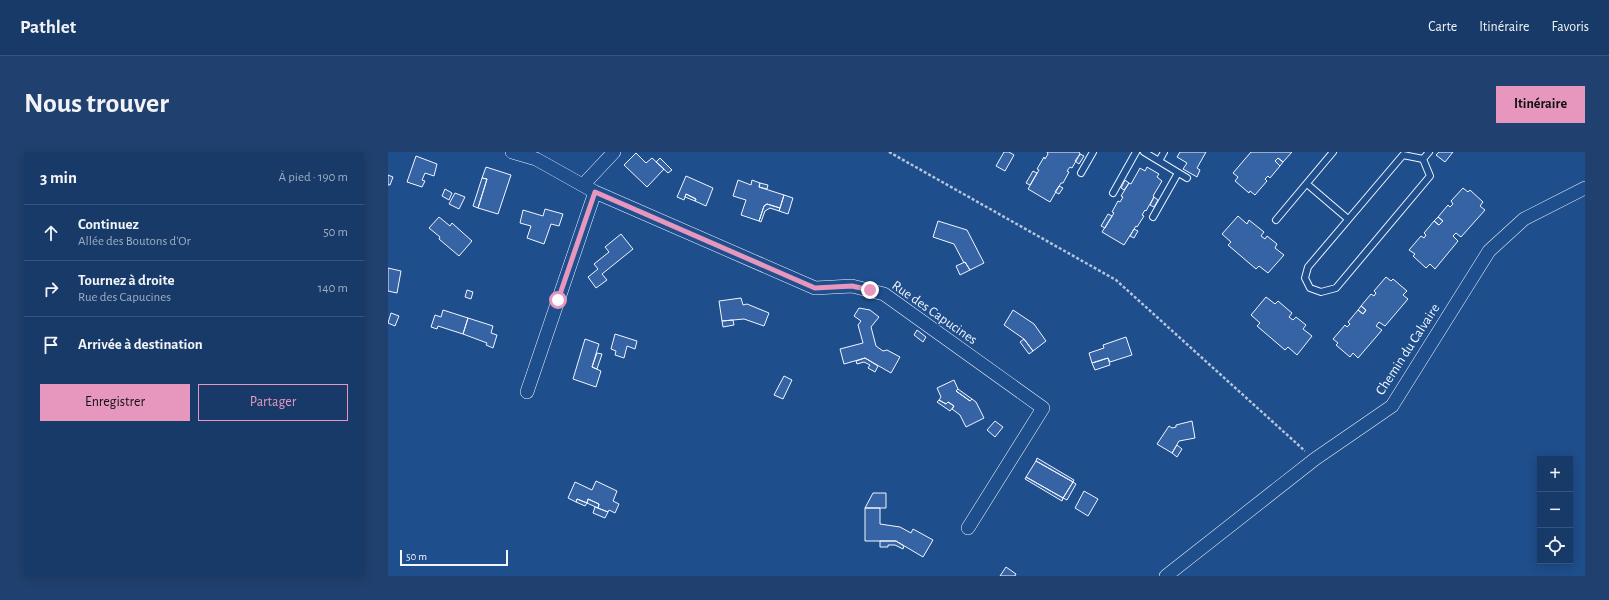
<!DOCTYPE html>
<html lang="fr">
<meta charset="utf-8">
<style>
:root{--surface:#173a69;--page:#20416f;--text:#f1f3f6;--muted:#9eadc0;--line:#36547d;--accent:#e797bd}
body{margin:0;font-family:"Alegreya Sans",sans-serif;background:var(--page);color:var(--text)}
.controls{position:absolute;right:12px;bottom:12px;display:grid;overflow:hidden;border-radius:0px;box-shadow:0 2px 10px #0003}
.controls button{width:36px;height:36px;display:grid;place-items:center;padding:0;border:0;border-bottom:1px solid var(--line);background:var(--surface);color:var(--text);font:20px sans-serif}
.scale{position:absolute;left:12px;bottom:10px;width:108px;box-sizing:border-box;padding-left:4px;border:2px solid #f2f6ff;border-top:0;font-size:11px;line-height:14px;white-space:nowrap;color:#f2f6ff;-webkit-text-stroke:3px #1f4e8c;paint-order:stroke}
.stop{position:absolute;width:12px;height:12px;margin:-9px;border:3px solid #e797bd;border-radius:50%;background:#fff}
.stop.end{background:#e797bd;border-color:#fff;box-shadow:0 1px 4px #0008}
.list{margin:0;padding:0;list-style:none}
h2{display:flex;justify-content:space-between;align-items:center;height:52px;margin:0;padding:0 16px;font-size:17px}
h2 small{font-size:13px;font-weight:400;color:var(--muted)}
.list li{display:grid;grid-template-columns:26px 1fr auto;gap:12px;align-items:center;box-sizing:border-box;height:56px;padding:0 16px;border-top:1px solid var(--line)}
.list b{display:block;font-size:15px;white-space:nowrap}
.list p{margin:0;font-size:13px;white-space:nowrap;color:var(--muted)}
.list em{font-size:13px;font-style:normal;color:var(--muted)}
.actions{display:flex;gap:8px;padding:12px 16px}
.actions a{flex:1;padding:9px 0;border:1px solid var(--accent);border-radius:0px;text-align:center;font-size:14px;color:var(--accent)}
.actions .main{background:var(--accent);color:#111}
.icon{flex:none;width:22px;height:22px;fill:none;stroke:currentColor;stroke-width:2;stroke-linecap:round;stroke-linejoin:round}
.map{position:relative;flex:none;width:1197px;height:424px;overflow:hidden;border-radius:0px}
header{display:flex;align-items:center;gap:24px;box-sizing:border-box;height:56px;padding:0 20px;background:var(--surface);border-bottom:1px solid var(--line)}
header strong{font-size:19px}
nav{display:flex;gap:22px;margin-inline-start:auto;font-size:14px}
.intro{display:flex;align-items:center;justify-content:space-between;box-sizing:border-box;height:96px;padding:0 24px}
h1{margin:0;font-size:28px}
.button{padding:10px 18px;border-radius:0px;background:var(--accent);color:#111;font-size:14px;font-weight:700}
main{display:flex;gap:24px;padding:0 24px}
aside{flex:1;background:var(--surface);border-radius:0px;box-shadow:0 2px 10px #0003}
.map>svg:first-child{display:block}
.building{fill:#3563a3;stroke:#f2f6ff}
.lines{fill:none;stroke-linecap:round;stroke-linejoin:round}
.service-casing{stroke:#f2f6ff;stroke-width:8}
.minor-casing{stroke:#f2f6ff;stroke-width:14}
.path{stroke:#b3c4dc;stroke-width:2.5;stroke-dasharray:3 2;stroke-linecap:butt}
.service{stroke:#1f4e8c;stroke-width:6}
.minor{stroke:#1f4e8c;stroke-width:13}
.route{stroke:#e797bd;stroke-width:5}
.labels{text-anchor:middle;stroke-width:3;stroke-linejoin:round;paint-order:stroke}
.street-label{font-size:14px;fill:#f2f6ff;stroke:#1f4e8c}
</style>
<header>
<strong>Pathlet</strong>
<nav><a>Carte</a><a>Itinéraire</a><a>Favoris</a></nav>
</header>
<div class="intro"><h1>Nous trouver</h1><a class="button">Itinéraire</a></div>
<main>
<aside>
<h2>3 min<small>À pied · 190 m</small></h2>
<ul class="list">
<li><svg class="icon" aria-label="ahead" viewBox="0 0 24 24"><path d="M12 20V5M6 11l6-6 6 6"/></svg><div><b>Continuez</b><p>Allée des Boutons d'Or</p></div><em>50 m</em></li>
<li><svg class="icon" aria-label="right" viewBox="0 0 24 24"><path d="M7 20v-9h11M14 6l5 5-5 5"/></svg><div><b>Tournez à droite</b><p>Rue des Capucines</p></div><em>140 m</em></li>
<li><svg class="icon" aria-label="arrive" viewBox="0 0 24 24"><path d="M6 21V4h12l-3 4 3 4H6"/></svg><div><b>Arrivée à destination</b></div></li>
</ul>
<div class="actions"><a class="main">Enregistrer</a><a>Partager</a></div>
</aside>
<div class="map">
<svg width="1197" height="424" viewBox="0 0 1197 424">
<rect width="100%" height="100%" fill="#1f4e8c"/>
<path class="building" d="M616,0H621L626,3L617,19L608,14Z
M659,0H691L692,2L684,16L682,15L679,19L681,20L675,31H673L662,50L640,37L651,18L649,17L656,5L657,7L660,2Z
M792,0H818L809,16L812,18L809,25L795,17L799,11L789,5Z
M863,0H904L895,10L890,6L887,9L892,14L882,26L880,24L877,27L879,29L867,43L862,39L861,41L847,29L850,25L845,21Z
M1051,0H1065L1057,10L1048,3Z
M248,1L258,11L264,6L276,17L259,35L236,13Z
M692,2L696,4L691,12L687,9Z
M28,4L49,12L46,24L37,21L34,28L37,29L34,35L19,30Z
M272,6L284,18L280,21L268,10Z
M890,6L895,10L892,14L887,9Z
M98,15L123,23L110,62L90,56L99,27L94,26Z
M759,15L771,22L769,25L774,29L765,44L766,45L758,59L757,58L754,63L756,64L749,75L748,74L736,93L714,80L726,61L724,60L730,49L732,50L735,45L733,44L741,31L743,32L752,16L757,19Z
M645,19L649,21L642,33L638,31Z
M0,23L5,25L2,33H0Z
M298,24L325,36L318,54L307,49L308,47L298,42L296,48L289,45Z
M94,26L99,27L90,56L85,54Z
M350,28L363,33L364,28L372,31L371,35L396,43L392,56L379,52L376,54L371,69L353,63L358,48L345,44Z
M737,28L741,31L736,38L733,36Z
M372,31L380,33L379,37L371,35Z
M671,34L675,36L671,42L667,40Z
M1075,36L1080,40L1082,38L1095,50L1092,54L1097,58L1073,85L1068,81L1065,84L1070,89L1047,117L1042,112L1038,116L1025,104L1027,102L1021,98L1033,84L1036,86L1038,83L1036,81L1046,69L1051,73L1055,69L1050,65L1060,53L1062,55L1065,52L1063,49Z
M57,37L64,41L61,48L54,44Z
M67,41L77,45L71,57L61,52Z
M298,42L308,47L307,49L297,45Z
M396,43L405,46L400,62L391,59Z
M766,45L770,48L766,55L762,53Z
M379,52L392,56L391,59L382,56L377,59L373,70L371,69L376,54Z
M157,57L175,62L171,74L163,72L156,92L139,86L143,74L132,71L135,58L155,64Z
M720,62L724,64L717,76L713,74Z
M850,64L859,72L861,68L876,80L873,84L877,87L879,84L889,92L887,96L896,103L880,121L871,114L868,117L840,93L843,90L834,82Z
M51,65L62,74L64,71L84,89L71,104L51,87L52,85L41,76Z
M1050,65L1055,69L1051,73L1046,69Z
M550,69L579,78L596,111L582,118L577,110L576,111L566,92L545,85Z
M746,77L750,79L746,86L742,84Z
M233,82L245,97L214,122L219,128L208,136L200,125L210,117L206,112L221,100L217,95Z
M577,110L582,118L572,123L568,114Z
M0,116L13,119L9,141L0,139Z
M998,125L1003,129L1005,127L1019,139L1015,143L1020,147L997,174L991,170L988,174L994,178L970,206L965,201L962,205L948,193L950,191L945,187L957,173L959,175L962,172L960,170L970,158L975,162L978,158L973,154L983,142L986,144L988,141L986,139Z
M79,138L85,140L83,147L77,145Z
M878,145L887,152L890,149L904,161L901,165L905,168L908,165L918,173L915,177L924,184L909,203L900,195L897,198L869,174L872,171L863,163Z
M353,146L355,153L359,152L381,161L376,174L356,167L334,169L331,149Z
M973,154L978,158L975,162L970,158Z
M471,156L482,158L491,165L483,175L488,194L495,199L499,198L512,205L503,221L477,206L456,212L452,197L475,191L470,173L473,169L466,164Z
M55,158L80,166L75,182L50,174L49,177L43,175L47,163L53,165Z
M625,158L646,172L658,189L645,199L636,187L616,173Z
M3,161L11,164L7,174L0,171Z
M80,166L105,174L103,181L109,183L105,196L98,193L99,191L75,182Z
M345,168L346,173L335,175L334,169Z
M529,178L538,185L535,190L526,183Z
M227,182L249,189L247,197L239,194L236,206L227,203L228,199L223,197Z
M738,185L744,203L722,210L720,206L704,211L701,201L716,196L715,193Z
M197,187L211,192L204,215L213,219L208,235L185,227Z
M636,187L645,199L641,202L632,190Z
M209,201L214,202L209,217L204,215Z
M477,206L490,214L487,220L480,216L482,213L476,210L469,212L468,209Z
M720,206L722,213L707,218L704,211Z
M396,224L404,228L395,247L386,243Z
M566,228L570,237L568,239L582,249L584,247L588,250L596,266L578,275L572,263L564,257L566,254L560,250L558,252L551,248L553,245L549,236Z
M570,237L584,247L582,249L568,239Z
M551,248L558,252L560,250L566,254L562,259L549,250Z
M607,269L615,275L607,285L599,278Z
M804,269L807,286L791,289L784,301L769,292L781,274L784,276L788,275V273Z
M789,293L794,297L789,305L784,301Z
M649,306L686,328L685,330L648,309Z
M648,309L685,330L675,346L638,325Z
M638,325L675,346L674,349L637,327Z
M208,329L229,339L225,349L231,352L227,361L221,358L220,360L210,356L211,352L200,347L199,351L189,347L188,350L180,346L187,330L204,338Z
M685,330L688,332L679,348L675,346Z
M696,339L710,347L700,364L687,356Z
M485,341H498V356H477Z
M189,347L199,351L197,354L188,350Z
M200,347L211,352L210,356L199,351Z
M207,355L220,360L217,366L205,361Z
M477,356H492V372L512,375L523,381L525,377L545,388L535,405L508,389H477Z
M492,389H508L516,394L515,397L507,393H500V395H492Z
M618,415L628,422L627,424H612Z"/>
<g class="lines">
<defs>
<path id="service" d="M756,0L799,26
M1015,3L1035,7L1042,24L948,136L933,140L922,136L917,126L920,115Z
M1035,7L1041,0
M771,9L776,0
M693,21L705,0
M919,32L960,67
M725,41L748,0
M765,65L790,21
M888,68L945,0"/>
<path id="minor" d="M124,0L148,7L207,40L427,136L464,134L496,142L655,256L580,376
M195,33L226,0
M139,240L207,40
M778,424L927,307L1004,254L1101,99L1136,67L1197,36"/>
</defs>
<use href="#service" class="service-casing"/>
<use href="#minor" class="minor-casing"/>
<path class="path" d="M501,0L728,128L917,299"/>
<use href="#service" class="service"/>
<use href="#minor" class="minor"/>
</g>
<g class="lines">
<path class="route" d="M170,148L207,40L427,136L464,134L482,138"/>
</g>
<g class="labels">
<g class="street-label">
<text transform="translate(547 160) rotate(35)" y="5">Rue des Capucines</text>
<text transform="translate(1019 197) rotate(-57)" y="5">Chemin du Calvaire</text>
</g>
</g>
</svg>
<div class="controls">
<button>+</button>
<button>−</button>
<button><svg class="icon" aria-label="locate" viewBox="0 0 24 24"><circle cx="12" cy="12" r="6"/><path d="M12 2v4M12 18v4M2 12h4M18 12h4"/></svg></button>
</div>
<div class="scale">50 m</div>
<div class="stop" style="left:170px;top:148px"></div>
<div class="stop end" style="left:482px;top:138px"></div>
</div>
</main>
